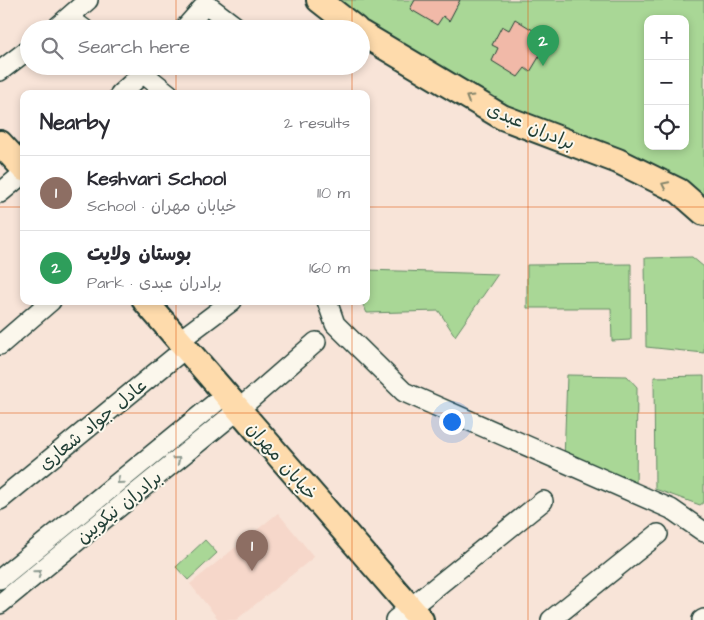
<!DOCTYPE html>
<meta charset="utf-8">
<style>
:root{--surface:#fff;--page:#f7f7f7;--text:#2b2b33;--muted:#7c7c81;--line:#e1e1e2;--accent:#db2777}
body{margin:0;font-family:"Architects Daughter","Playpen Sans Arabic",sans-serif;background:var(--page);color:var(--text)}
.controls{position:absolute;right:15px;top:15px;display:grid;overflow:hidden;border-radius:10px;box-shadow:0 2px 8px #0003}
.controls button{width:45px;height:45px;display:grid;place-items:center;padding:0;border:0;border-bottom:1px solid var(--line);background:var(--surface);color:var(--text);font:25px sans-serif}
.you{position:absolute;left:451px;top:421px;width:18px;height:18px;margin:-12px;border:4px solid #fff;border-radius:50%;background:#1a73e8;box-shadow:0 0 0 8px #1a73e833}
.badge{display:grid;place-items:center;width:32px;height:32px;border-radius:50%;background:var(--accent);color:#fff;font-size:16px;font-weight:700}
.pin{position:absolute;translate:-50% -41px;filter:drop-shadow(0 1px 2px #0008)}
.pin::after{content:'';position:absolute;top:26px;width:18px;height:15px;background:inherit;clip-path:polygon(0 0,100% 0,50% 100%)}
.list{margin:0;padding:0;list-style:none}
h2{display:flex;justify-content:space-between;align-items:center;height:65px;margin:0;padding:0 20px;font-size:21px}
h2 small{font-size:16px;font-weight:400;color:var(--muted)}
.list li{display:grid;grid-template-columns:32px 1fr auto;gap:15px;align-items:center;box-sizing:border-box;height:75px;padding:0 20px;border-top:1px solid var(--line)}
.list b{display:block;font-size:19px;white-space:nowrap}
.list p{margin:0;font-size:16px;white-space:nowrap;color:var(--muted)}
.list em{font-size:16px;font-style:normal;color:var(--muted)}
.icon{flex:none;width:28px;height:28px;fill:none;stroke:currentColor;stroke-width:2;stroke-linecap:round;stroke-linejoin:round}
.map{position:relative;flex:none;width:704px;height:620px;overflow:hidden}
.search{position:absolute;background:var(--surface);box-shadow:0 2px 8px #0003;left:20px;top:20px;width:350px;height:55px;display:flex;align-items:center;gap:12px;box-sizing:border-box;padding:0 18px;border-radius:28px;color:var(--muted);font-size:19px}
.panel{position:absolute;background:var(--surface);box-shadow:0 2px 8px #0003;left:20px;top:90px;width:350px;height:215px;border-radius:10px}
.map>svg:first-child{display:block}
.built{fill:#f6d7ca}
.green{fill:#a9d796;stroke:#648a65;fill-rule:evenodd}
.building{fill:#f1b9a8;stroke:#1f3d34}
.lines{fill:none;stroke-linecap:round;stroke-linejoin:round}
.minor-casing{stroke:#1f3d34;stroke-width:22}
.major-casing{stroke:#1f3d34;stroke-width:28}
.minor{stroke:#fbf7ec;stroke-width:19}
.major{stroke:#fedbac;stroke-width:24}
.oneway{stroke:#83846a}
.oneway2{stroke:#8d9a90}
.grid{fill:none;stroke:#de580e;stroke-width:1;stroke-opacity:0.55}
.labels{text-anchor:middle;stroke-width:4;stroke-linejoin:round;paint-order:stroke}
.street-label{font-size:18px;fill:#1f3d34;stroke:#fbf7ec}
</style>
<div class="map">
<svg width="704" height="620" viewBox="0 0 704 620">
<rect width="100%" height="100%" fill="#f8e4d8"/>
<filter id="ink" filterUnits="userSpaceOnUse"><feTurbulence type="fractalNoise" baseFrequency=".02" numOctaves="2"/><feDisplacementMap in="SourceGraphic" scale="10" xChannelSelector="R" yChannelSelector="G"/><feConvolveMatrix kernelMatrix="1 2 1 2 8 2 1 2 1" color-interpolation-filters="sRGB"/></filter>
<g filter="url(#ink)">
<path class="built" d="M278,513L314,557L236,620H219L190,584Z"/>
<path class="green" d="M338,0H704V198L506,106L370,26ZM648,19H685V146H648Z
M692,257L704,267V353L646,347L645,258Z
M631,264V340L612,341L611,308H527V265Z
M366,270L498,274L455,336L439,311L367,313L361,301H366Z
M567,375L627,376L637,387L636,490L564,460Z
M704,376V502L700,505L655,489L654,377Z
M205,540L217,553L188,580L176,567Z"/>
<path class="building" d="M415,0H460L449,21L443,16L437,25L410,9Z
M515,19L544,37L536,49L542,52L530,72L525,68L518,77L492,61L498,48L492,45L502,26L509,30Z"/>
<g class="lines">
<defs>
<path id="minor" d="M69,18L84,29
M55,29L88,0
M184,29L206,4L239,29
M134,66L169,94
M0,71L29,49
M120,94L151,66
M0,193L24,173
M327,301L335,324L404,392L671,509L704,532
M180,340L232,301
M0,345L51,301
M0,500L187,347
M0,579L225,395
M0,604L238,410L316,342
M395,620L543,501
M551,620L658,534
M702,620L704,619"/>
<path id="major" d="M319,0L356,29
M361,33L502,117L618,161L679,191L704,213
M0,143L24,169
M145,301L421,620"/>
</defs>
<use href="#minor" class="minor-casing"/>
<use href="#major" class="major-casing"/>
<use href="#minor" class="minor"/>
<use href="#major" class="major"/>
</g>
<defs><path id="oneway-chevron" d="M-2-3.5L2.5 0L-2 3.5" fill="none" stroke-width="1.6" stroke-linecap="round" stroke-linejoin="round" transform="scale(1.25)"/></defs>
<g class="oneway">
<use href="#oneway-chevron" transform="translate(469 98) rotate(-149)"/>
<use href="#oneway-chevron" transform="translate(665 185) rotate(-154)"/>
</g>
<g class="oneway2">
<use href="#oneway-chevron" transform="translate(177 460) rotate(-39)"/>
<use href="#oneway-chevron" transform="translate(120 481) rotate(141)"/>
<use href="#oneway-chevron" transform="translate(38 573) rotate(-39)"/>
</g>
</g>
<path class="grid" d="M176,0V29M352,0V29M528,0V620M176,66V94M352,66V94M0,207H24M366,207H704M176,301V620M352,301V620M0,413H704"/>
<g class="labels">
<g class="street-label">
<text transform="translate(531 126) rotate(23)" y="6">برادران عبدی</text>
<text transform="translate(93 424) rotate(-39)" y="6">عادل جواد شعاری</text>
<text transform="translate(282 461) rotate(49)" y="6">خیابان مهران</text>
<text transform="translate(119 507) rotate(-39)" y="6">برادران نیکوبین</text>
</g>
</g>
</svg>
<div class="controls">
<button>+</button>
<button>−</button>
<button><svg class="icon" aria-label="locate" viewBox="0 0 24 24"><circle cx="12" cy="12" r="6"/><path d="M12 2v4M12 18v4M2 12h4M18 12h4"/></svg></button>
</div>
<div class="you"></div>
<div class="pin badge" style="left:252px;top:571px;background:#8d6e63">1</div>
<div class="pin badge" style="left:543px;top:66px;background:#2e9e5b">2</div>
<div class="search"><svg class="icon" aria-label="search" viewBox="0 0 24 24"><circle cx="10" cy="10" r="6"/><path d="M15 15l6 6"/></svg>Search here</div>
<section class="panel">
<h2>Nearby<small>2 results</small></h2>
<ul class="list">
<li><span class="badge" style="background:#8d6e63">1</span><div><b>Keshvari School</b><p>School · خیابان مهران</p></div><em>110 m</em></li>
<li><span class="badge" style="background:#2e9e5b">2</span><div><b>بوستان ولایت</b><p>Park · برادران عبدی</p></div><em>160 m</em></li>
</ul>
</section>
</div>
